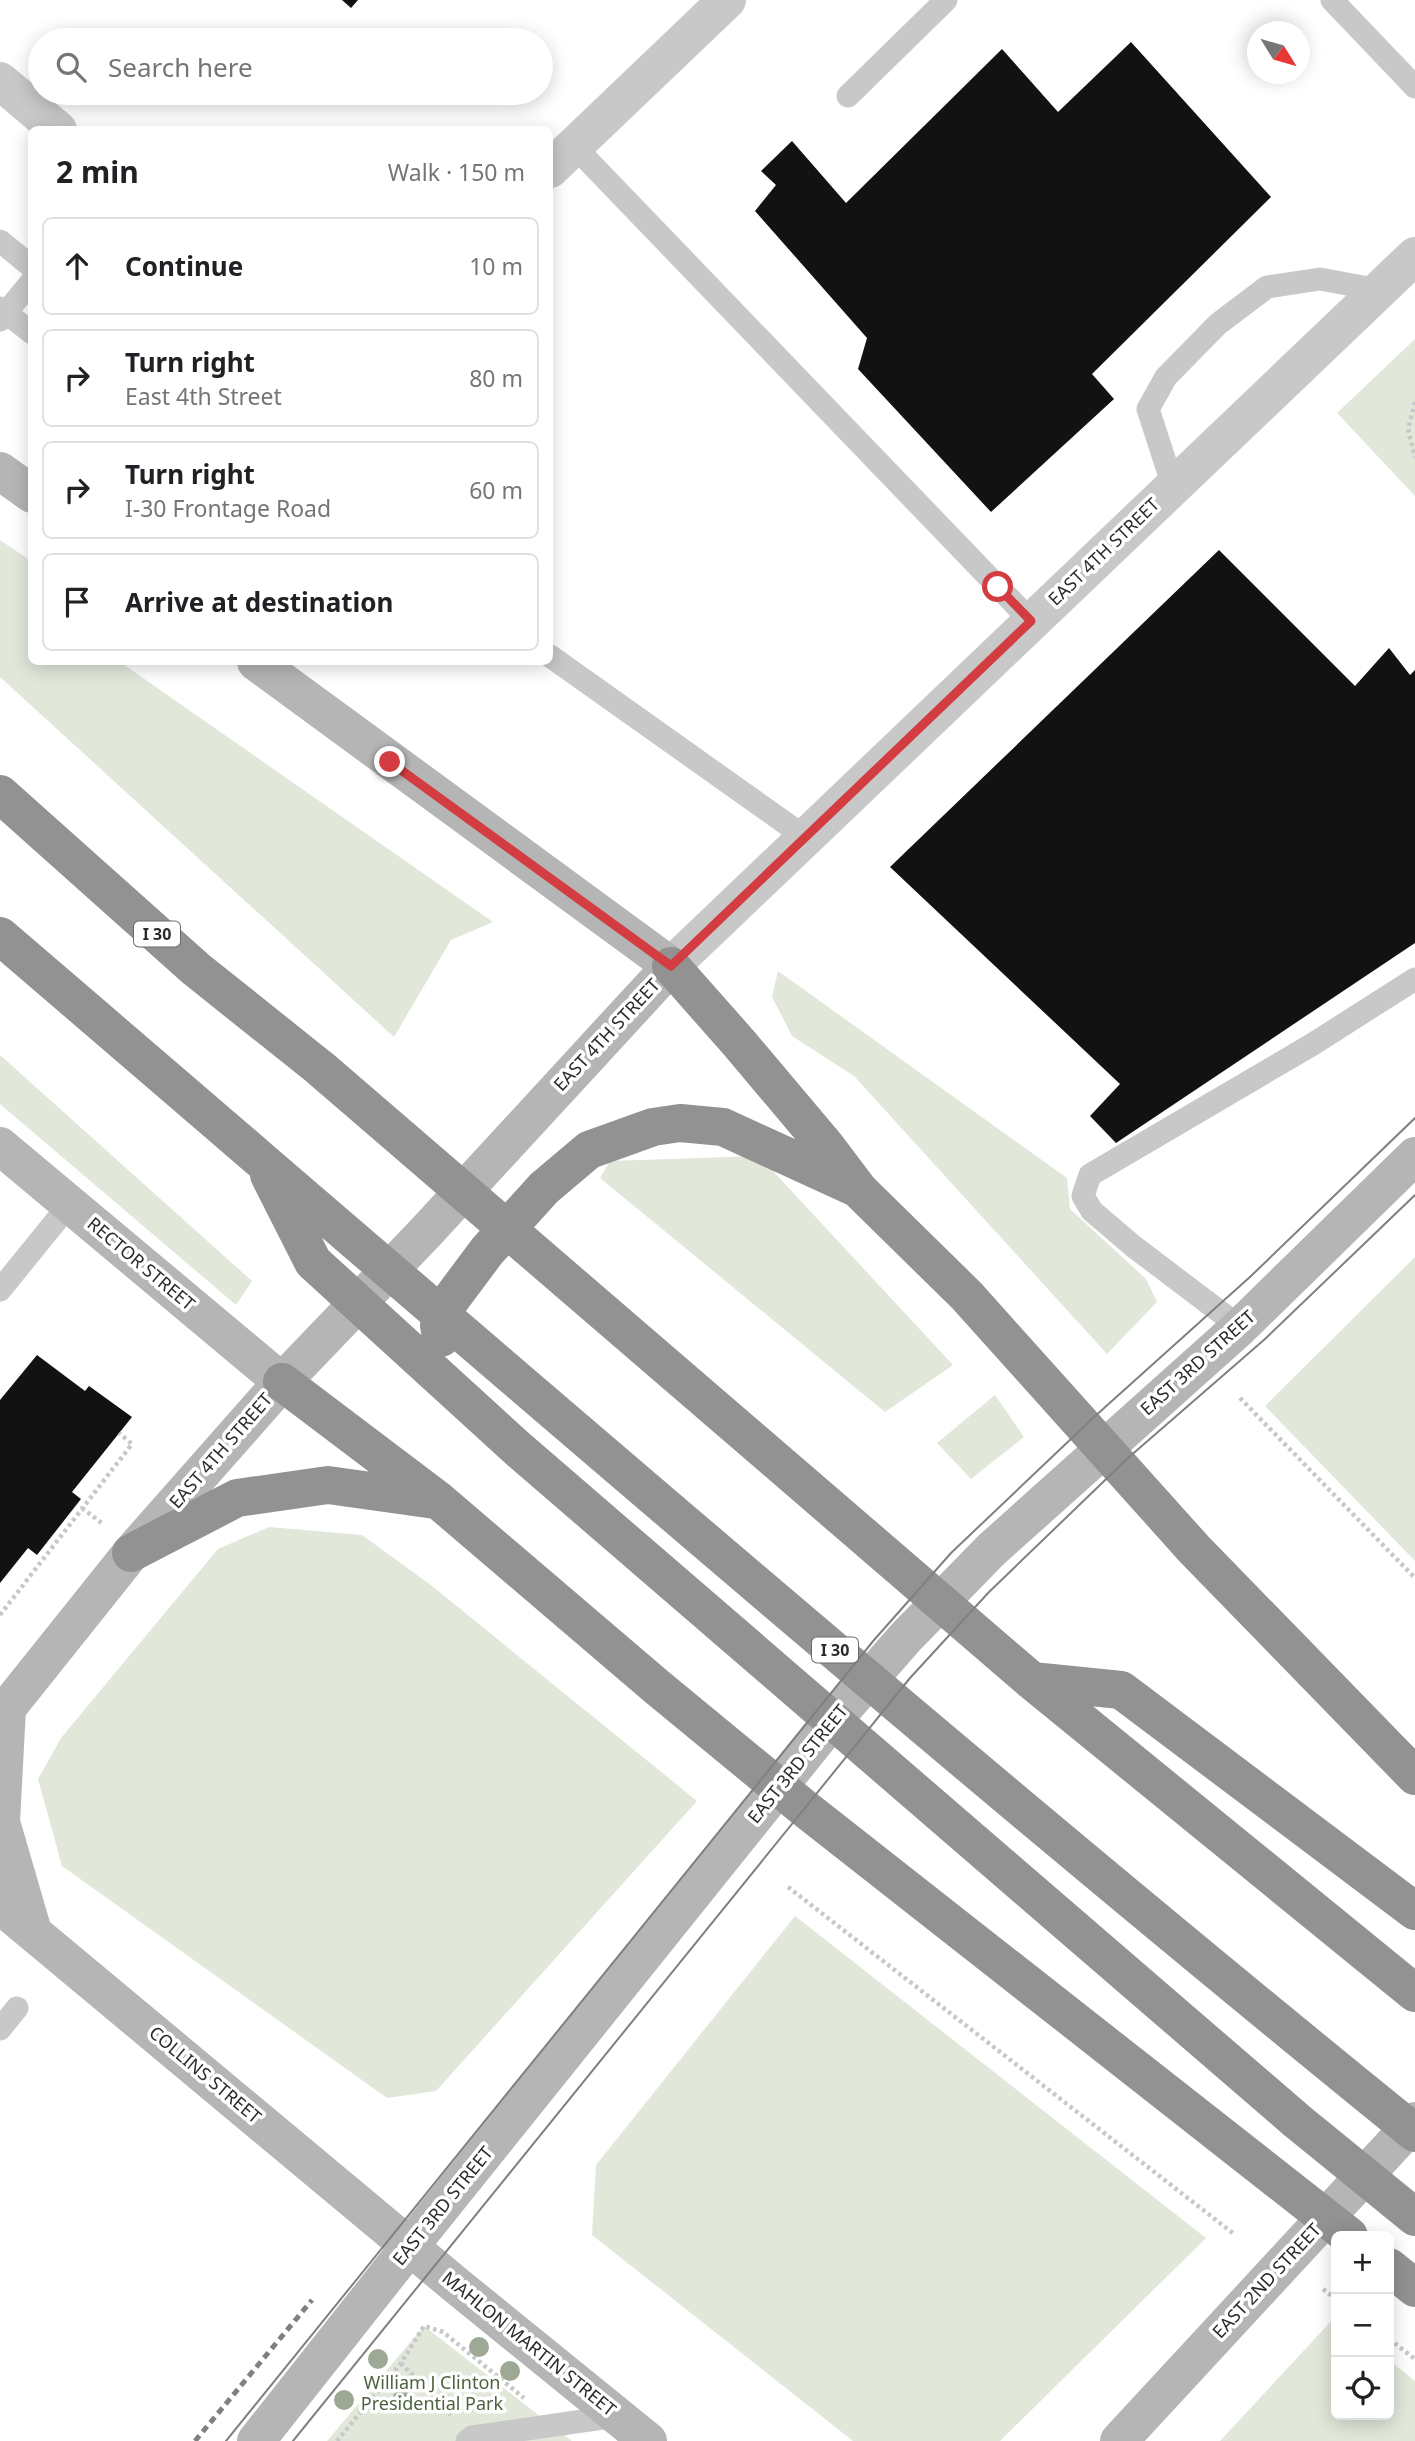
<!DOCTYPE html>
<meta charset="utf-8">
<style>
:root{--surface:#fff;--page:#f2f2f2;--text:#202124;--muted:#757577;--line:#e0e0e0}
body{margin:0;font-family:"Noto Sans",sans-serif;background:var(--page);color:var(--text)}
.controls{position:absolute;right:21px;bottom:21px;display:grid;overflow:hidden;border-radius:10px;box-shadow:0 4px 18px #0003}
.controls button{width:63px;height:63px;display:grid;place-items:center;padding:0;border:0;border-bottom:2px solid var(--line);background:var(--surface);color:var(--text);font:35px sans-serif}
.compass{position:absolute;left:1247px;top:21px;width:63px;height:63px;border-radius:50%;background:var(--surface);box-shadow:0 4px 18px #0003;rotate:127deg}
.stop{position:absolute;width:21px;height:21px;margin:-16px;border:5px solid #d33d42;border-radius:50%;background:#fff}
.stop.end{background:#d33d42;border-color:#fff;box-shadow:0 2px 7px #0008}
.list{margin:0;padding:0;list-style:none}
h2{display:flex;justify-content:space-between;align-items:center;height:91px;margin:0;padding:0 28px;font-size:30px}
h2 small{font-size:23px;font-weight:400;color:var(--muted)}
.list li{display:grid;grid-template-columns:46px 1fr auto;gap:21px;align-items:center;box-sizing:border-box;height:98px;margin:0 14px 14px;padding:0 14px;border:2px solid var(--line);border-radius:10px}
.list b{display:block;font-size:26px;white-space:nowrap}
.list p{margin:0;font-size:23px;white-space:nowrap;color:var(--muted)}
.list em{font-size:23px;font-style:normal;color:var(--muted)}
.icon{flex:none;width:38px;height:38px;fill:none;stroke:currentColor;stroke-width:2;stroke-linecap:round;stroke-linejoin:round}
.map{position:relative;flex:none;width:1415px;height:2441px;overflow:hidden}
.search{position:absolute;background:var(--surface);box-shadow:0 4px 18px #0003;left:28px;top:28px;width:525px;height:77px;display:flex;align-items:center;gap:18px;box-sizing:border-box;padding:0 24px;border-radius:38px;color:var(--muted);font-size:26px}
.panel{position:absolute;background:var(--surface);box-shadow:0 4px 18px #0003;left:28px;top:126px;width:525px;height:539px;border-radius:10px}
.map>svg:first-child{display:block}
.green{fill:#e1e8da}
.building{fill:#121212}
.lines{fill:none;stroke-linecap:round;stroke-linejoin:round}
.path{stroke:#c8c8c8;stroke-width:4.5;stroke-dasharray:3.5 3.5;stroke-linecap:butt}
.lane{stroke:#c8c8c8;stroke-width:23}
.street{stroke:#c8c8c8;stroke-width:38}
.secondary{stroke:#b5b5b5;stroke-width:38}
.highway{stroke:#929292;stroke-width:38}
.tram{stroke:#808080;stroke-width:2}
.rail{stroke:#808080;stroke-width:5;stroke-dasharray:7 5;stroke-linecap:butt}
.tree{fill:#9da995}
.route{stroke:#d33d42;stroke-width:9}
.labels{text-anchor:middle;stroke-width:7;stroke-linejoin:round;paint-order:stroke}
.shield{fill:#fff;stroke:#6b6b6b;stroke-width:2}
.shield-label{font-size:16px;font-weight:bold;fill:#2b2b2b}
.street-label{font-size:18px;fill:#2b2b2b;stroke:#fff}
.park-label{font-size:18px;fill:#4d623e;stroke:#fff}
</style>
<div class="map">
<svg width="1415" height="2441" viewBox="0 0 1415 2441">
<rect width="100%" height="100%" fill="#fff"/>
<path class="green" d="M1415,339V496L1337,413Z
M0,540L31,561L32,662H120L493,922L451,940L394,1037L0,677Z
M778,971L1067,1178L1070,1209L1146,1279L1157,1302L1107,1354L854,1076L792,1036L772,997Z
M0,1055L252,1281L236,1305L0,1104Z
M759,1156L953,1365L885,1412L600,1178L610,1161Z
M1415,1257V1561L1265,1406Z
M995,1395L1024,1437L971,1479L937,1443Z
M269,1527L362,1535L432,1586L697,1801L436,2091L387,2098L62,1866L38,1779L61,1738L218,1549Z
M795,1916L1206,2238L1000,2441H853L592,2235L596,2165Z
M1335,2317L1336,2415H1389V2360L1415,2381V2441H1220Z
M424,2326L572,2441H327Z"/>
<path class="building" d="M342,0H358L351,8Z
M1131,42L1271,197L1092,374L1114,399L991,512L858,369L867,338L755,211L776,185L761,171L792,141L846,203L1002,49L1058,112Z
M1219,550L1355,686L1389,648L1410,675L1415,670V943L1116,1143L1090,1116L1120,1084L890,867Z
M37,1355L85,1391L89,1386L132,1417L72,1492L81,1499L37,1555L28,1548L0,1583V1400Z"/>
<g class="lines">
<path class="path" d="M1415,402L1408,429L1415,458
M1240,1398L1415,1578
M82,1508L103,1524
M0,1615L132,1444L119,1433
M788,1887L1234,2234
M1323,2289L1336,2299
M1389,2339L1415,2359
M401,2363L451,2415
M337,2441L401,2363L424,2326L443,2332L524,2398"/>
<path class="lane" d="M1332,0L1415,87
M848,96L946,0
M574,146L1031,621
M0,241L32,267
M0,308L32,333
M0,320L32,281
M1173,486L1148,409L1166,377L1218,324L1267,287L1320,279L1379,290
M550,656L805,837
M0,1290L69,1205
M1240,1327L1133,1246L1092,1211L1083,1196L1090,1175L1313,1044L1415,979
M0,2029L17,2008
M467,2441L472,2437L617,2416"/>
<path class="street" d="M0,81L58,130
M550,169L727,0
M671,966L1415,256"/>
<path class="secondary" d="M0,471L32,494
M0,1146L282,1382
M7,1708L1,1822L33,1932
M0,1717L131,1553L282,1382L425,1233L671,966L256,662
M0,1905L457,2286L648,2441
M256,2441L410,2246L821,1734L906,1637L991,1550L1240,1327L1415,1156
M1119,2441L1415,2121"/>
<path class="highway" d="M0,794L196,969L320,1068L1032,1681L1415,1993
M0,936C469,1338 935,1744 1415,2133
M671,966L739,1043L825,1145L859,1190L967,1296L1194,1549L1415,1776
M269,1175L313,1262L518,1449L1297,2121L1415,2217
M441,1338L439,1325L449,1302L487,1251L544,1188L589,1150L653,1127L680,1123L723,1127L854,1187
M282,1382L438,1500L657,1687L804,1808L1349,2236
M131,1553L237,1498L328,1485L435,1500
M1032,1681L1121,1690L1415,1911
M1389,2267L1415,2288"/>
<path class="tram" d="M226,2441L874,1640L951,1553L1093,1418L1251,1276L1415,1118
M293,2441L910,1678L989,1592L1128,1458L1265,1339L1415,1195"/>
<path class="rail" d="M195,2441L312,2300"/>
</g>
<g class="tree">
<circle cx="479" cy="2347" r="10"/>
<circle cx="378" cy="2359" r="10"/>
<circle cx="510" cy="2371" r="10"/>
<circle cx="344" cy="2400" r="10"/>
<circle cx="402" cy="2400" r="10"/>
</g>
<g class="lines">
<path class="route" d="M390,762L671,966L1031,621L998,587"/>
</g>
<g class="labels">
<g class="shield">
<rect x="134" y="921.5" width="46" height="25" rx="5"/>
<rect x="812" y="1637.5" width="46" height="25" rx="5"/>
</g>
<g class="shield-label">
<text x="157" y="940">I 30</text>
<text x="835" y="1656">I 30</text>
</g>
<g class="street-label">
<text transform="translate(1104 552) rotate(-44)" y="6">EAST 4TH STREET</text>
<text transform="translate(607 1035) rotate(-47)" y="6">EAST 4TH STREET</text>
<text transform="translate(141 1264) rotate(40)" y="6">RECTOR STREET</text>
<text transform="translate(1198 1363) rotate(-42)" y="6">EAST 3RD STREET</text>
<text transform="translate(221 1451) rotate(-49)" y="6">EAST 4TH STREET</text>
<text transform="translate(798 1764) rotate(-51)" y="6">EAST 3RD STREET</text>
<text transform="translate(205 2075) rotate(40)" y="6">COLLINS STREET</text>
<text transform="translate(443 2206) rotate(-51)" y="6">EAST 3RD STREET</text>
<text transform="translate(1267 2281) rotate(-47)" y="6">EAST 2ND STREET</text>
<text transform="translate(529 2344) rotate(39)" y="6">MAHLON MARTIN STREET</text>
</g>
<g class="park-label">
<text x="432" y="2389">William J Clinton<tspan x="432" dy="21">Presidential Park</tspan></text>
</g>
</g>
</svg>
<div class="controls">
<button>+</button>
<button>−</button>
<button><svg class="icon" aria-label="locate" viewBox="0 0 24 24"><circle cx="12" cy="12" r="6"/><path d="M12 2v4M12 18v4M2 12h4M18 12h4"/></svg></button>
</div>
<svg class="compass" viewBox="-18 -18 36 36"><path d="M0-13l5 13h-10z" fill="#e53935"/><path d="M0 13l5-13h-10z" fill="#757577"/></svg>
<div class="stop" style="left:998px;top:587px"></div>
<div class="stop end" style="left:390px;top:762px"></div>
<div class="search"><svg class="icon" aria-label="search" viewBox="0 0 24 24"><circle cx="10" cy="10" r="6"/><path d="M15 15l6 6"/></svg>Search here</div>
<section class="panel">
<h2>2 min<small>Walk · 150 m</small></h2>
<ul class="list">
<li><svg class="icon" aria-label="ahead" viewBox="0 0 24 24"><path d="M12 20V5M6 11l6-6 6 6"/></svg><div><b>Continue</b></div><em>10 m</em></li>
<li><svg class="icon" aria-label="right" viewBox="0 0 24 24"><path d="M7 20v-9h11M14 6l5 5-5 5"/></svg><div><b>Turn right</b><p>East 4th Street</p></div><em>80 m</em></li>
<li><svg class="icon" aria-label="right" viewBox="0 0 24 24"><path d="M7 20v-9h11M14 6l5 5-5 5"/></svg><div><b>Turn right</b><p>I-30 Frontage Road</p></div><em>60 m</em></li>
<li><svg class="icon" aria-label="arrive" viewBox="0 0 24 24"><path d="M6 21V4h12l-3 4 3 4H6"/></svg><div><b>Arrive at destination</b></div></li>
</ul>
</section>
</div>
